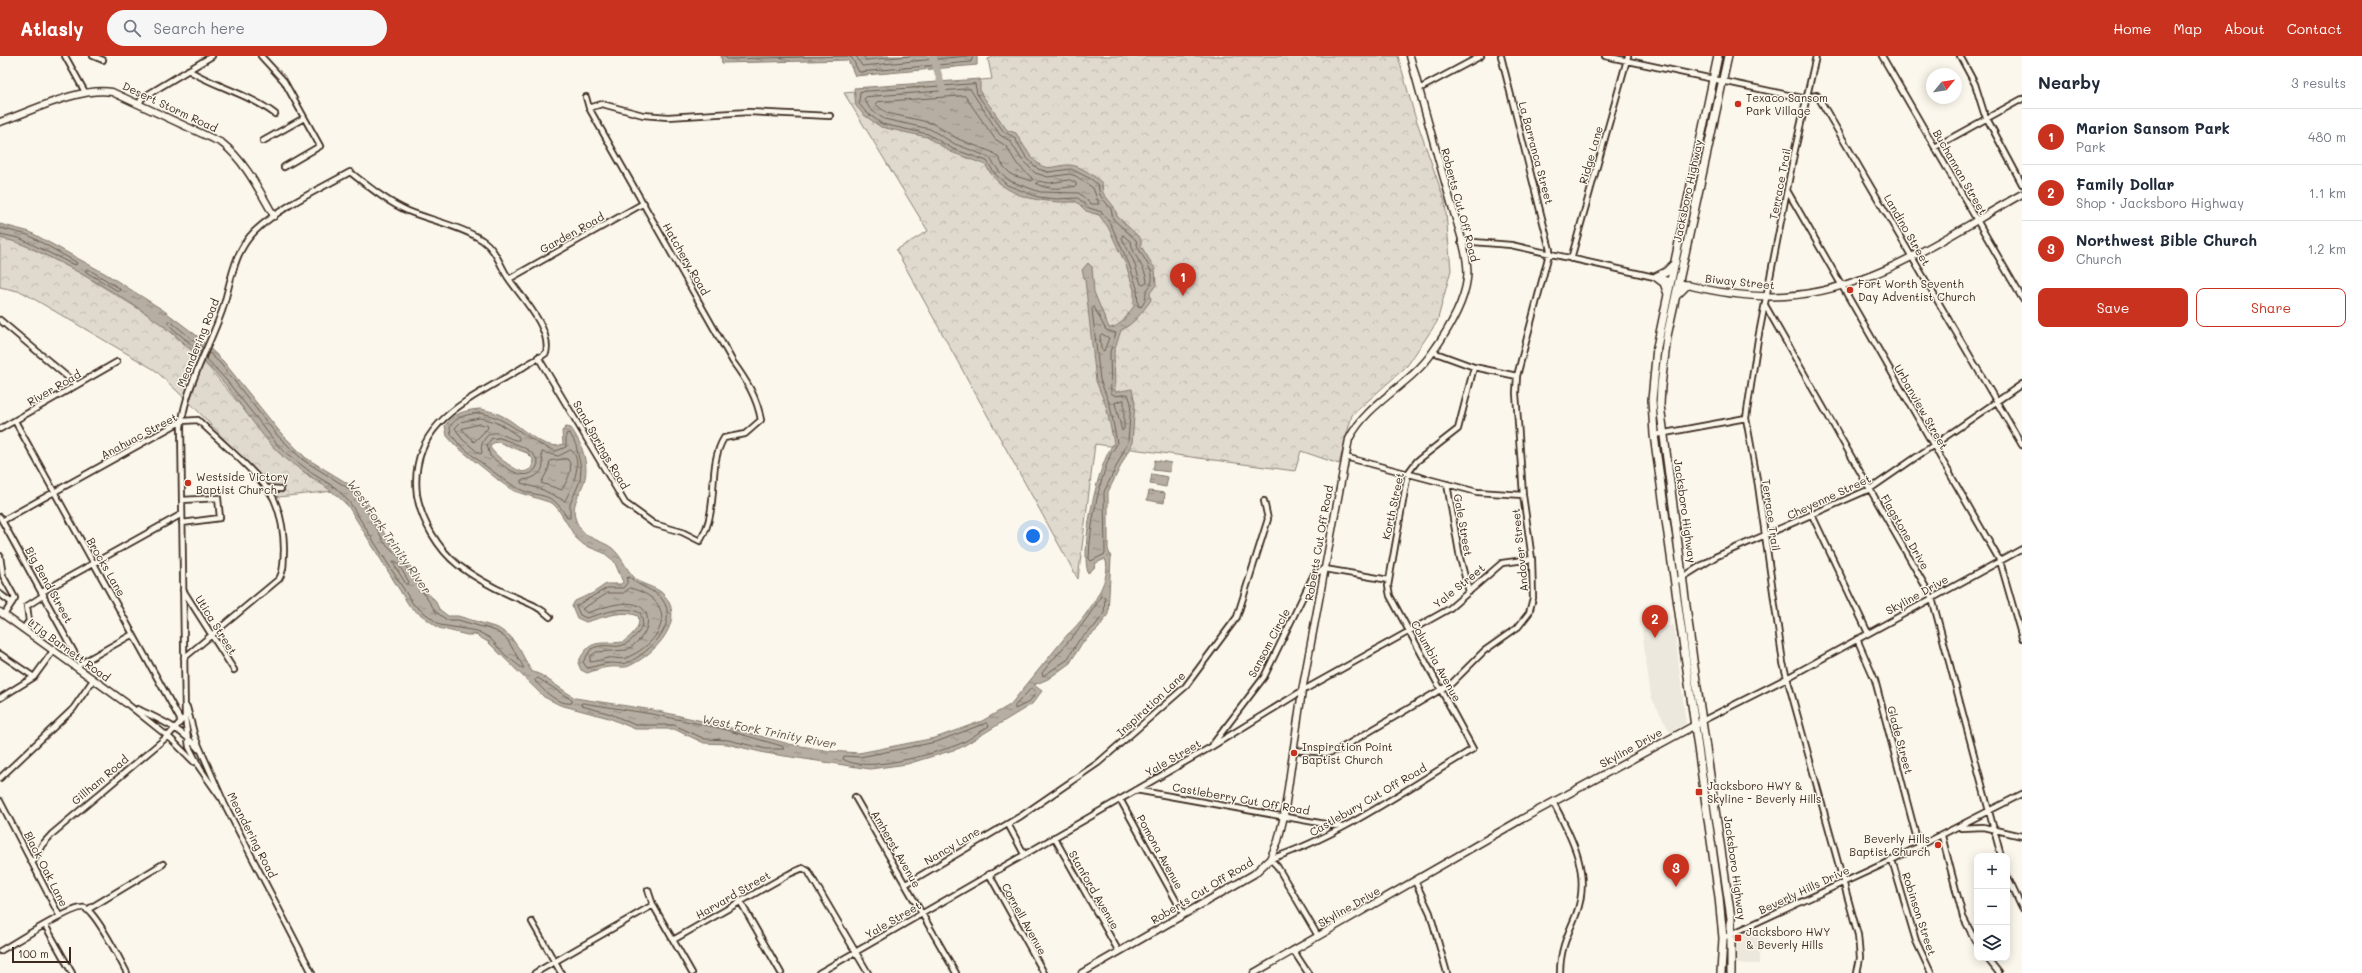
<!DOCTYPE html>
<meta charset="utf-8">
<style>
:root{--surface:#fff;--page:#f6f6f7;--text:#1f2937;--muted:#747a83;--line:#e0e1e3;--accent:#c8321e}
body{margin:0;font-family:Mali,sans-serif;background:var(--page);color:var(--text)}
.controls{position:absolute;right:12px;bottom:12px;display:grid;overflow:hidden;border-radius:8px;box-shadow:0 2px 10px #0003}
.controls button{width:36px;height:36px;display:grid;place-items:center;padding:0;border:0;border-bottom:1px solid var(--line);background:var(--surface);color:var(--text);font:20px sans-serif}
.compass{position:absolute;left:1926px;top:12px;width:36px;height:36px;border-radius:50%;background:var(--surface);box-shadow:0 2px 10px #0003;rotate:60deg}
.scale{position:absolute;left:12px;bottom:10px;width:59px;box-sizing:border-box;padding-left:4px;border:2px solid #3b2a1e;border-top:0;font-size:11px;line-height:14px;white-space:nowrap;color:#3b2a1e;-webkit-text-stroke:3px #fbf7ec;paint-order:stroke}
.you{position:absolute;left:1033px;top:480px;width:14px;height:14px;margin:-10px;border:3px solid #fff;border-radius:50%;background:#1a73e8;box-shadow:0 0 0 6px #1a73e833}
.badge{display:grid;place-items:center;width:26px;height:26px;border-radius:50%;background:var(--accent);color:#fff;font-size:13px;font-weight:700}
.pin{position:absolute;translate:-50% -33px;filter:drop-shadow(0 1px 2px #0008)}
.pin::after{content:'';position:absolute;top:21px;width:14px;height:12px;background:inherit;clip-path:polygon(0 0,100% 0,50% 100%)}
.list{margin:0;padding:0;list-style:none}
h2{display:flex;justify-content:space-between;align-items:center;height:52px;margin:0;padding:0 16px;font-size:17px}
h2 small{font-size:13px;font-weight:400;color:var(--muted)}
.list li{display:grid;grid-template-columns:26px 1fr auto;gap:12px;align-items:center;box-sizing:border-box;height:56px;padding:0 16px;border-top:1px solid var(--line)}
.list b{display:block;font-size:15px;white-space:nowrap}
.list p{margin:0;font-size:13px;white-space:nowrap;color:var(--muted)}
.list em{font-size:13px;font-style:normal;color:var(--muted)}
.actions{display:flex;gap:8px;padding:12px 16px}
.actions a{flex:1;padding:9px 0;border:1px solid var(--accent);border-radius:8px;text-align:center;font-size:14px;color:var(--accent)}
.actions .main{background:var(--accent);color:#fff}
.icon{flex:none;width:22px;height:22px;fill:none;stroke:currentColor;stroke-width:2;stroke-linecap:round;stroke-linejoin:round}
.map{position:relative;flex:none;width:2022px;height:917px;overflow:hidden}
header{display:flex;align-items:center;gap:24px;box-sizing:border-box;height:56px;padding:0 20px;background:var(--accent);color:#fff}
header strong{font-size:19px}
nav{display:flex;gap:22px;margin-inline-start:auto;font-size:14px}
.search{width:280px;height:36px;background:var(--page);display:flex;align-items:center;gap:10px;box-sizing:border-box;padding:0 14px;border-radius:22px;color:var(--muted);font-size:15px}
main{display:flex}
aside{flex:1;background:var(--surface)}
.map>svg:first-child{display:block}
.built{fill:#ede8dd}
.park{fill:url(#park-crowns);stroke:#8d8276}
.water{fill:url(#water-ripples);stroke:#85796d;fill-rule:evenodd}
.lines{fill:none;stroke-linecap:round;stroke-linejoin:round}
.shore{stroke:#6c5f53;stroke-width:1}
.river{stroke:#b6aea2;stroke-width:7}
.minor-casing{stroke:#3b2a1e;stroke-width:8}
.tertiary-casing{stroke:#3b2a1e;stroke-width:9}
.primary-casing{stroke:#3b2a1e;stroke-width:10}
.minor{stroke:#fbf7ec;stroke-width:4.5}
.tertiary{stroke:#fbf7ec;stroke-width:6}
.primary{stroke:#fbf7ec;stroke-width:7}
.poi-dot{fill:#c8321e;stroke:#fbf7ec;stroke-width:1.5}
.labels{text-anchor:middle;stroke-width:3;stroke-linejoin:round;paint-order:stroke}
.poi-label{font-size:11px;fill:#3b2a1e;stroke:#fbf7ec;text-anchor:start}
.street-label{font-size:11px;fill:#3b2a1e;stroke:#fbf7ec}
.water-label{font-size:12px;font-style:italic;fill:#605246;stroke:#fbf7ec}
</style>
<header>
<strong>Atlasly</strong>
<div class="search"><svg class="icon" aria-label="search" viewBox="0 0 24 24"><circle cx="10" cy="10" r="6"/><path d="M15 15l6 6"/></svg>Search here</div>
<nav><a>Home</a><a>Map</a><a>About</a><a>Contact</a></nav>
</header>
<main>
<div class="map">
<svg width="2022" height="917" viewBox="0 0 2022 917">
<defs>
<pattern id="park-crowns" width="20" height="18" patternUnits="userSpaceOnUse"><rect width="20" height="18" fill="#dfd9ce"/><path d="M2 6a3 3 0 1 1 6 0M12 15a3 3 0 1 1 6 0" fill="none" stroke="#c0bab0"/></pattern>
<pattern id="water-ripples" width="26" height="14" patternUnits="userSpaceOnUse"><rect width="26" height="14" fill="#b6aea2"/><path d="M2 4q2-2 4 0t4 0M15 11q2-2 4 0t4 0" fill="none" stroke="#958e83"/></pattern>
</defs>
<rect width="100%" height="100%" fill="#fbf7ec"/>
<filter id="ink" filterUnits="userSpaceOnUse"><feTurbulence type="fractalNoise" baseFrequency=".025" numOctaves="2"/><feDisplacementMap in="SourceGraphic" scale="8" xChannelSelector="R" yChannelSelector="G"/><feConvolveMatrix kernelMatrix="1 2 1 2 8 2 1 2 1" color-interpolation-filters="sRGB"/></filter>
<g filter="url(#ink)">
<path class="built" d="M1674,569L1686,668L1670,676L1651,641L1642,574Z
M1760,871L1759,908H1735L1737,881Z"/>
<path class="park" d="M995,0H1398L1414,57L1445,146L1451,214L1437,266L1407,310L1352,359L1339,408L1301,395L1295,415L1095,388L1078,523L896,194L928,175L844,37L992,23L988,3Z
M0,182L17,185L77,215L160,266L205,307L249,360L311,422L334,435L278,441L197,354L155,314L22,236L0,231Z"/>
<path class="water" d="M721,0H977V9L855,20L848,4L722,7Z
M980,23V36L1007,74L1016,77C1023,88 1029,101 1040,109C1049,115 1061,108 1070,109C1082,110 1094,120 1102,127L1103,137L1114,151L1117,160L1141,183V190L1155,213L1156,229L1150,237L1151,244C1143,255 1134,268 1121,274L1114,296L1115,336L1132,333L1135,347L1132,387L1108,436V493L1111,502L1108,558L1098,573L1082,587L1070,607L1048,623L1034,629L1042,635L1032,648L960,692L907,708L870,713L765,697L727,688L704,687L674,673H635L609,662L560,649L544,641L488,586L476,579H467L439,572L410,551L348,450C327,428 300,416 278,396C258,376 242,349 224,327C180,275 121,238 61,207C41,197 22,186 0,182V168L30,176L106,218L163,254L196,279L223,305L280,376L306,402L347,427L365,443L388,484L404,500L424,534L435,544L439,553L448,560H458L498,572L510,580L520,594L531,615L541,619L575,642L653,654L720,669L789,688L830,695L859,697L935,682L982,665L1010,649L1067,579C1082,567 1115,522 1105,503L1096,507L1094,512L1088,517C1080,492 1097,408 1114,387L1106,350L1096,325L1085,224L1082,214L1088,207L1092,211L1094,236L1109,272L1115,271L1123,265L1134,250V234L1126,209L1108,171L1099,159L1086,155L1077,146C1043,147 1002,143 986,109L951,96L927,81L881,71L864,59L856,50L854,32Z
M480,353C490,355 498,357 506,362C522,371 544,396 563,388L562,375L566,371L571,372C581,386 590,408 584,426C578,442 569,452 578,469C586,484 600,483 612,492C623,501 628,519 639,525C647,531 658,531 665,540C686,566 654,598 631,609C625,613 618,610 610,611C603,611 594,615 587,617L581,614L578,607C590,581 599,589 623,586C631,580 642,571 638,560C623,553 601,562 586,566L577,562L572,550L575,545L593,537L606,528H621L623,526L614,505L604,497L584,489L576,482L558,453L552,447L514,435L502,427L456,390L447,380L445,370C453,357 466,354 480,353ZM498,386L527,397L533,403L532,412C528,414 525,417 520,415C512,412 494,399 490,391L493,387Z
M1155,404L1171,407L1170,416L1153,414Z
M1152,418L1168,421L1166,431L1150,428Z
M1149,435L1165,437L1164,447L1147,444Z"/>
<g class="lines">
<path class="shore" d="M725,0L727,3L848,0L852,2L859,16L971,6L973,0
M856,0L862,10L968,0
M863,0L866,4L910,0
M975,28L977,38L1004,76L1014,81L1026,101L1038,113L1049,116L1071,113L1091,123L1098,129L1100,139L1111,153L1113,163L1136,184C1138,199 1157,213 1151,228C1150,231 1147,233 1146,236C1145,243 1146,245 1141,251L1138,250L1137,232L1129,208L1111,169L1102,156L1089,152L1078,142L1056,143L1038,141L1007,129L995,118L987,105L953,93L928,78L882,68L866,56L859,48L860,36Z
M970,33L1000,79L1010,85L1022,104L1035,117L1048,121L1070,118L1076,120L1093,132L1099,148H1091L1079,137L1040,136L1010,125L999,115L989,101L955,88L930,73L884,63L870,53L864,43L866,41Z
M965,40L995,83L1006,90L1017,108L1032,122V125L1012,119L1004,111L998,101L992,96L958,83L932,67L887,57L875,48L877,46Z
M1070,124L1076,127V130C1066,132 1045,135 1036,127L1038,125L1049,127Z
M0,172L28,179L76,206L77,208L74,209L19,182L0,178
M1123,179L1131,186C1133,201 1146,211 1147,226L1144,229L1141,228L1134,206L1122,182Z
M88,213L119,232L120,234L118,235L86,216V214Z
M1094,251L1106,274L1116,277L1110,296L1111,337L1116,340L1128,338L1131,347L1128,386L1104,436L1105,498L1091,505L1089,503C1090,469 1098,429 1111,397C1113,394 1116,391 1117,387L1110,349L1100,324L1092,253Z
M1102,278L1109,282L1104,295L1101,293L1100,280Z
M201,297L168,268V265H170L203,292
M206,302L227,325L281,393L313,418L336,432L350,447L413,548L440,569L477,575L490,582L504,598L522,612H524L507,583L496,575L458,564H447L436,556L401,503L384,486L362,445L345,430L303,404L277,379L220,307L208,296
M1124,344V373L1122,375L1115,347Z
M480,357C509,361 527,386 556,395L566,391V378L570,377L576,389L581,412L580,425L570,448V462H567C551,431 538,445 514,430C496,419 474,401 458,387L451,378L450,371C456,360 468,358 480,357Z
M480,362C495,364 507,372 519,381V384C509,386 494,367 484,384C481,388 481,392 482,397L480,398L462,383L455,372L461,366Z
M479,368L487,369L488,372L474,386L462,373Z
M500,382C513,387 536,393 538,408C529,432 502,409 490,400L487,389L491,383Z
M571,394C585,405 571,433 565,445L543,434L521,427V424C530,424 543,419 543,408C543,404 541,400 542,396L558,400Z
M567,403C576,411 566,426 562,434L541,427L548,414L550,405Z
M394,505L397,506L409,526L408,528H406L393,507Z
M627,522L630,521C639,532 653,532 662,543C680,567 650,596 629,606C623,609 617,607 611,607C603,607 595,611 587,612L583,606L591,593C611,583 618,601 638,577C643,571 644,564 640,557C624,548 603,558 586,562L580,559L576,550L607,532H623L627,527Z
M630,532C680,545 665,586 626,602C620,604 614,601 608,602C602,603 596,606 590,606V601L596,596L627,594C639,586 652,573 646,557C636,538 602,552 587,557L582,553L608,537H623Z
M1101,540L1105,541L1104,557L1095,570L1079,584L1067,604L1043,620L1042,617C1063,591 1085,569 1101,540Z
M538,622L572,644V647C558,649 544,635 535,625Z
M1032,632L1036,637L1029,646L1015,653V650Z
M583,647L652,658L719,672L782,690L784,693H766L728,684L705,683L674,669H635L611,658L582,650L581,648Z
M987,667L989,670C979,676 968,685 957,689C933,698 864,718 843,703L844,700L860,701L936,686Z"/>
<path class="river" d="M933,0L943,34"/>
<defs>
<path id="minor" d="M65,0L85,36
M93,0L103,4
M261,0L284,25L320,90L284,111
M1605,0L1802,42L1817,39L2022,389
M1816,0L1794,98L1758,283L1746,362L1758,429L1783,607L1858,879L1860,902L1857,917
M1882,0L2022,242
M1960,0L1975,28L1984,57L2022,128
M188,14C216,31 249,38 275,58
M1419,33L1481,0
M139,48L142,42L212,0
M589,52L602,48L643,59L668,61L749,56L830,60
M263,85L304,62
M1935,91L2022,43
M1788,136L2000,505L2022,582
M1461,185L1511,189L1672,225
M1571,203L1628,0
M509,223L644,147
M1765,249L1932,542L2001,800
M0,264L77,329
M1433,296L1474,311L1517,320
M538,301L625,447L654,468L682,476L700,485C721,451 706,411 724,382L745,378L761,364C757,341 746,324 733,306L589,52L586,41
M15,365L181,665
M0,373L117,306
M1654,379L1746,362
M1345,401L1477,436L1523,439
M1447,428L1460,502L1469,536
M266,432L281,433
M182,444L218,442L220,462L182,467
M1812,459L1868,577
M0,461L80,607
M2,465L182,365L198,364C217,383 263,421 274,443C281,459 284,477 284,494C283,504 285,514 279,523L184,602
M0,500L3,520L15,542L4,559
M1675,526L1715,501L1870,433L2022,328
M183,534L234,614
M42,536L182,458
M0,538L12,547
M23,573L29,565L27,550L44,539
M1857,583L1875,624L1919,791
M0,598L34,621
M80,608L133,578
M0,642L34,621L53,595
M126,647L171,683L194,706
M187,651L195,681L225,749L312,917
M138,653C160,664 183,673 198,693
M1702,665L1787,622L2022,493
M1213,688L1264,621L1314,518L1325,513L1389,524
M1293,694L1328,697L1338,694L1452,627L1484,595L1518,571L1529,557L1533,542L1532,503L1523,439L1516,337L1517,320L1550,194L1501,0
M199,711L220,741
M201,714L189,691L185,661L181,371C186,329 208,294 222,255C231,227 233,196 255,175C280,151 320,133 350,116C368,130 387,146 408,155C430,164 463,171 482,184C496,193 500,210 509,223C522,242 552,273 546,297C540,302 531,306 525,310C472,343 408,365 417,439C421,464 438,493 458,509C474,521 492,531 510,539C525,546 538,549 550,561
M0,722L73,653L93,624
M1136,734L1342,771
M855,741L956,917
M1120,743L1183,857
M0,745L60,861
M1553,746C1572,782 1592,818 1576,859C1567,880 1560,894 1560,917
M1008,768L1024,798
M1961,772L1983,771L2022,780
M1942,780L1963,861L1977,888
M1054,781L1119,896
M1270,803C1341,780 1408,732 1473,693L1390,540L1388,530L1408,417L1417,405L1458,373L1474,311
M1270,803L1277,810L1318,880
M1892,804L1916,885L1931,917
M33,806L42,789L52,778L168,680L183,663
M989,818L1044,917
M2007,820L2022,852
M1415,825L1430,857L1447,917
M906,828L1021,760L1098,707L1185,631L1237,561L1268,463L1264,445
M648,834L653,849L692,917
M740,845L781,917
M87,854L163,808
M532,866L561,917
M45,869L72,917
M1723,882L1892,804L2022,738
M673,884L789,818L803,812L808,815L868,917
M1293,894L1308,917
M0,895C13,888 75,848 85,852C96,857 121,905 127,917
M1987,902L1999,917
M535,917L653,849
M819,917L1211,691L1302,635L1449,553L1502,507L1532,503"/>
<path id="tertiary" d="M0,66C32,55 79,31 112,36L222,87C245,105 259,134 274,160
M1683,228C1715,236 1752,242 1785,240C1874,234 1947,180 2022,138
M0,556L126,647
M1082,917L1254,818L1270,803L1278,785L1284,760L1302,635L1349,383C1368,346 1409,330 1432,297C1447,276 1464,249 1467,223C1470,200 1456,166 1450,143C1436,96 1423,48 1410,0
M1254,917L1522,763L1697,668"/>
<path id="primary" d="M1718,0L1657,291L1652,344L1654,379L1719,841L1723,882L1721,917
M1728,0L1667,280L1661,330L1660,349L1693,604L1731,862V917
M1656,221L1666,216L1675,207
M1656,221L1664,227L1668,238
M1677,239L1687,229"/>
</defs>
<use href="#minor" class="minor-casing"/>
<use href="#tertiary" class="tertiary-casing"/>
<use href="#primary" class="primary-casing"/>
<use href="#minor" class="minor"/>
<use href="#tertiary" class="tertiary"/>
<use href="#primary" class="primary"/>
</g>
</g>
<g class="poi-dot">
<circle cx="1738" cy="48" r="4"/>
<circle cx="1850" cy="234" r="4"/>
<circle cx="188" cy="427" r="4"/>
<circle cx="1294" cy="697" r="4"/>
<rect x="1695" y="732" width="8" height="8" rx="2"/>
<circle cx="1938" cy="789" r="4"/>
<rect x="1734" y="878" width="8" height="8" rx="2"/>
</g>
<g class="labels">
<g class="poi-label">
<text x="1746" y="46">Texaco Sansom<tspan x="1746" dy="13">Park Village</tspan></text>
<text x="1858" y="232">Fort Worth Seventh<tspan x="1858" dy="13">Day Adventist Church</tspan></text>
<text x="196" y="425">Westside Victory<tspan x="196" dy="13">Baptist Church</tspan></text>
<text x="1302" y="695">Inspiration Point<tspan x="1302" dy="13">Baptist Church</tspan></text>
<text x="1707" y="734">Jacksboro HWY &amp;<tspan x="1707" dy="13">Skyline - Beverly Hills</tspan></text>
<text x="1930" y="787" text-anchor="end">Beverly Hills<tspan x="1930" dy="13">Baptist Church</tspan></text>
<text x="1746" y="880">Jacksboro HWY<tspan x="1746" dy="13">&amp; Beverly Hills</tspan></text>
</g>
<g class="street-label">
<text transform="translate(170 51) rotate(25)" y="4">Desert Storm Road</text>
<text transform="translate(1536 97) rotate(75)" y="4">La Barranca Street</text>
<text transform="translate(1591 99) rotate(-74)" y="4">Ridge Lane</text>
<text transform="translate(1960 116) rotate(60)" y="4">Buchannan Street</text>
<text transform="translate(1780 128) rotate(-79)" y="4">Terrace Trail</text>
<text transform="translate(1688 135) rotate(-78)" y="4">Jacksboro Highway</text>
<text transform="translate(1460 149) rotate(75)" y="4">Roberts Cut Off Road</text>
<text transform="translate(1907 174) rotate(60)" y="4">Landino Street</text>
<text transform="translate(572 177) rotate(-29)" y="4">Garden Road</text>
<text transform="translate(686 203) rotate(60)" y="4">Hatchery Road</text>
<text transform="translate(1740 226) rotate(6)" y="4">Biway Street</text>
<text transform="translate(198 287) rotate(-68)" y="4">Meandering Road</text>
<text transform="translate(54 332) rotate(-30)" y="4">River Road</text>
<text transform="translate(1921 351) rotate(60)" y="4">Urbanview Street</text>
<text transform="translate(139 380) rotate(-28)" y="4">Anahuac Street</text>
<text transform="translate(601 389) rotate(60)" y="4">Sand Springs Road</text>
<text transform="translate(1829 441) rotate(-25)" y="4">Cheyenne Street</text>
<text transform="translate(1393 450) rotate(-78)" y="4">Korth Street</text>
<text transform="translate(1685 455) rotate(82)" y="4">Jacksboro Highway</text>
<text transform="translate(1771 459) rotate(82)" y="4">Terrace Trail</text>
<text transform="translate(1463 469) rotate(80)" y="4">Gale Street</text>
<text transform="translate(1905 476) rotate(60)" y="4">Flagstone Drive</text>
<text transform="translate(1319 487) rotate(-80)" y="4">Roberts Cut Off Road</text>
<text transform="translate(1520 494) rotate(-96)" y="4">Andover Street</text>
<text transform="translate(106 511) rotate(60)" y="4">Brocks Lane</text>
<text transform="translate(49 529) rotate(61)" y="4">Big Bend Street</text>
<text transform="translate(1459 530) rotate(-39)" y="4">Yale Street</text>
<text transform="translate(1917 539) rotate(-29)" y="4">Skyline Drive</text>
<text transform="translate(216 569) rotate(58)" y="4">Utica Street</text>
<text transform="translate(1269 587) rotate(-62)" y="4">Sansom Circle</text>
<text transform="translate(69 594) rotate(36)" y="4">LTjg Barnett Road</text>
<text transform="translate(1436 605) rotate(61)" y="4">Columbia Avenue</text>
<text transform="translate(1151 648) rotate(-43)" y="4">Inspiration Lane</text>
<text transform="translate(1900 684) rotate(75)" y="4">Glade Street</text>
<text transform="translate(1631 692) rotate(-29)" y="4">Skyline Drive</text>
<text transform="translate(1173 702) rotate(-30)" y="4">Yale Street</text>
<text transform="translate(100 724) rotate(-40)" y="4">Gillham Road</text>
<text transform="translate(1241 743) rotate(10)" y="4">Castleberry Cut Off Road</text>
<text transform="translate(1368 744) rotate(-30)" y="4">Castlebury Cut Off Road</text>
<text transform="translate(252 779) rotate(63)" y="4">Meandering Road</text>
<text transform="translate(952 790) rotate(-31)" y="4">Nancy Lane</text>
<text transform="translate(896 793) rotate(60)" y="4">Amherst Avenue</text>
<text transform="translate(1160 796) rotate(61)" y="4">Pomona Avenue</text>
<text transform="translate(1735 812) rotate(82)" y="4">Jacksboro Highway</text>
<text transform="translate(46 813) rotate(63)" y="4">Black Oak Lane</text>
<text transform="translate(1094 834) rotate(60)" y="4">Stanford Avenue</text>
<text transform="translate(1804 834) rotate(-25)" y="4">Beverly Hills Drive</text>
<text transform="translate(1202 835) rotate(-31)" y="4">Roberts Cut Off Road</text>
<text transform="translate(733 839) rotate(-30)" y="4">Harvard Street</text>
<text transform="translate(1349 851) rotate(-30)" y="4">Skyline Drive</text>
<text transform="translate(1919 858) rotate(72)" y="4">Robinson Street</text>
<text transform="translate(1024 863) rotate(61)" y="4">Cornell Avenue</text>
<text transform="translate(893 864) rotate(-30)" y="4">Yale Street</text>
</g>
<g class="water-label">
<text transform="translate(389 481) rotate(55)" y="4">West Fork Trinity River</text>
<text transform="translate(769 676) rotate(11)" y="4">West Fork Trinity River</text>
</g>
</g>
</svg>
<div class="controls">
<button>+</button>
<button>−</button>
<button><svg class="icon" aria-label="layers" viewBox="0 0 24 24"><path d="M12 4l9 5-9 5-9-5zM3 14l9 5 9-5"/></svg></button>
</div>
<svg class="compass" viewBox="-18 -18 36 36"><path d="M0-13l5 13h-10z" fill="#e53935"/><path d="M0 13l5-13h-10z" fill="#747a83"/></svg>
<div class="scale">100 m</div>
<div class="you"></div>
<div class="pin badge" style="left:1183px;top:240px">1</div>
<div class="pin badge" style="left:1655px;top:582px">2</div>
<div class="pin badge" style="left:1676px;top:831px">3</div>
</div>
<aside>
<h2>Nearby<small>3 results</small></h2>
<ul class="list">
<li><span class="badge">1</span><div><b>Marion Sansom Park</b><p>Park</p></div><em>480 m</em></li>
<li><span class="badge">2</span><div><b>Family Dollar</b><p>Shop · Jacksboro Highway</p></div><em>1.1 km</em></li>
<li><span class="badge">3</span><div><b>Northwest Bible Church</b><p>Church</p></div><em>1.2 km</em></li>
</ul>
<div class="actions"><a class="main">Save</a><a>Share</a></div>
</aside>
</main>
